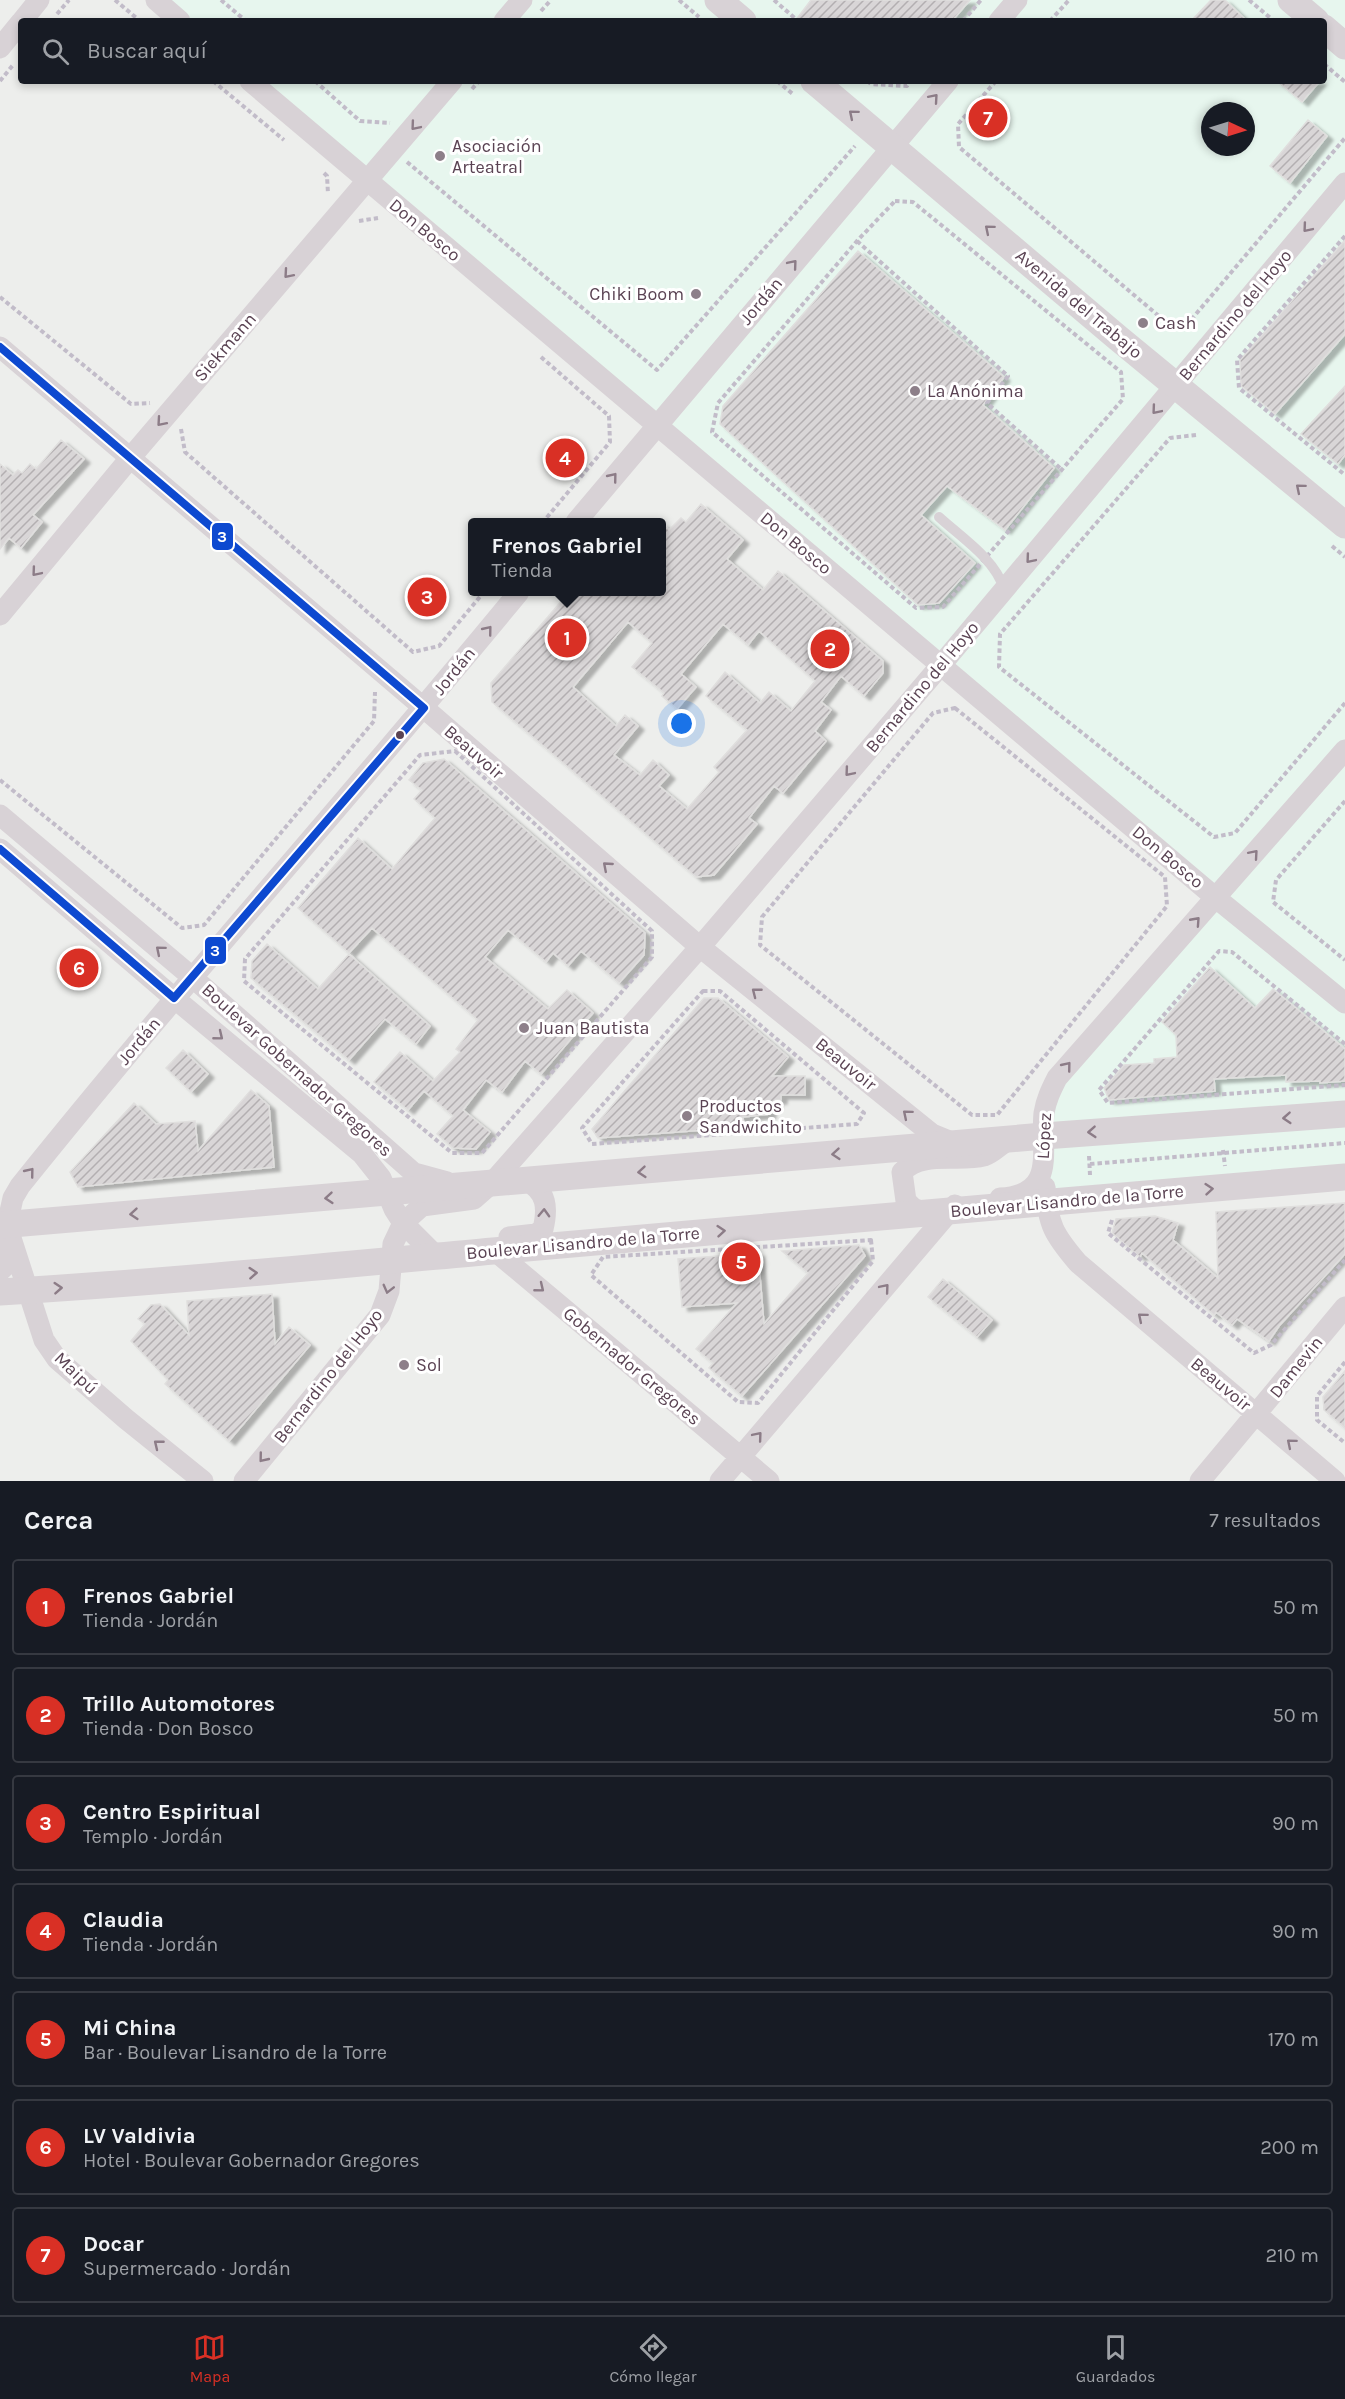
<!DOCTYPE html>
<html lang="es">
<meta charset="utf-8">
<style>
:root{--surface:#171b24;--page:#242831;--text:#f1f3f6;--muted:#9ea1a6;--line:#363941;--accent:#d93025}
body{margin:0;font-family:Karla,sans-serif;background:var(--page);color:var(--text)}
.compass{position:absolute;left:1201px;top:102px;width:54px;height:54px;border-radius:50%;background:var(--surface);box-shadow:0 3px 9px #0003;rotate:94deg}
.you{position:absolute;left:682px;top:724px;width:21px;height:21px;margin:-15px;border:4px solid #fff;border-radius:50%;background:#1a73e8;box-shadow:0 0 0 9px #1a73e833}
.badge{display:grid;place-items:center;width:39px;height:39px;border-radius:50%;background:var(--accent);color:#fff;font-size:20px;font-weight:700}
.pin{position:absolute;translate:-50% -50%;border:3px solid #fff;box-shadow:0 2px 6px #0006}
.popup{position:absolute;left:468px;top:518px;width:198px;height:78px;box-sizing:border-box;display:grid;place-content:center;border-radius:6px;background:var(--surface);filter:drop-shadow(0 2px 4px #0005);font-size:20px;white-space:nowrap;color:var(--muted)}
.popup b{font-size:22px;color:var(--text)}
.popup::after{content:'';position:absolute;left:50%;top:100%;margin-left:-12px;border:12px solid transparent;border-top-color:var(--surface)}
.list{margin:0;padding:0;list-style:none}
h2{display:flex;justify-content:space-between;align-items:center;height:78px;margin:0;padding:0 24px;font-size:26px}
h2 small{font-size:20px;font-weight:400;color:var(--muted)}
.list li{display:grid;grid-template-columns:39px 1fr auto;gap:18px;align-items:center;box-sizing:border-box;height:96px;margin:0 12px 12px;padding:0 12px;border:2px solid var(--line);border-radius:6px}
.list b{display:block;font-size:22px;white-space:nowrap}
.list p{margin:0;font-size:20px;white-space:nowrap;color:var(--muted)}
.list em{font-size:20px;font-style:normal;color:var(--muted)}
.icon{flex:none;width:33px;height:33px;fill:none;stroke:currentColor;stroke-width:2;stroke-linecap:round;stroke-linejoin:round}
.map{position:relative;flex:none;width:1345px;height:1481px;overflow:hidden}
.search{position:absolute;background:var(--surface);box-shadow:0 3px 9px #0003;left:18px;right:18px;top:18px;height:66px;display:flex;align-items:center;gap:15px;box-sizing:border-box;padding:0 21px;border-radius:6px;color:var(--muted);font-size:22px}
.sheet{height:834px;background:var(--surface)}
nav{display:flex;justify-content:space-around;align-items:center;box-sizing:border-box;height:84px;border-top:2px solid var(--line);background:var(--surface);font-size:16px;color:var(--muted)}
nav a{display:grid;justify-items:center;gap:3px}
nav .on{color:var(--accent)}
.map>svg:first-child{display:block}
.commercial{fill:#e7f6ee;fill-rule:evenodd}
.building{fill:url(#building-hatch);stroke:#e0dfde;stroke-width:1.5;fill-rule:evenodd;filter:url(#shadow)}
.lines{fill:none;stroke-linecap:round;stroke-linejoin:round}
.path{stroke:#c2bcc9;stroke-width:4;stroke-dasharray:4.5 3;stroke-linecap:butt}
.service{stroke:#d8d2d6;stroke-width:10}
.minor{stroke:#d8d2d6;stroke-width:21}
.tertiary{stroke:#d8d2d6;stroke-width:27}
.bus-1-casing{stroke:#fff;stroke-width:12}
.bus-1{stroke:#0d49d0;stroke-width:8}
.oneway{stroke:#8c7c87}
.poi-dot{fill:#8d7f89;stroke:#fff;stroke-width:2}
.bus-dot{fill:#5a4353;stroke:#fff;stroke-width:2}
.labels{text-anchor:middle;stroke-width:6;stroke-linejoin:round;paint-order:stroke}
.poi-label{font-size:18px;fill:#5a4353;stroke:#fff;text-anchor:start}
.street-label{font-size:18px;fill:#5a4353;stroke:#fff}
.line-badge{stroke:#fff;stroke-width:2}
.badge-label{font-size:16px;text-anchor:middle;font-weight:bold;fill:#fff}
</style>
<div class="map">
<svg width="1345" height="1481" viewBox="0 0 1345 1481">
<defs>
<pattern id="building-hatch" width="6" height="6" patternUnits="userSpaceOnUse" patternTransform="scale(1.5)"><rect width="6" height="6" fill="#d9d6d7"/><path d="M-1 1l2-2M0 6l6-6M5 7l2-2" fill="none" stroke="#b3afb1"/></pattern>
<filter id="shadow"><feDropShadow dx="6" dy="4" stdDeviation="1.5" flood-color="#0004"/></filter>
</defs>
<rect width="100%" height="100%" fill="#edeeec"/>
<path class="commercial" d="M156,0H1345V1177L1046,1203L1048,1096L1216,899L250,81H1324V21H180ZM1210,111H1246V147H1210Z"/>
<path class="building" d="M811,0H970L952,21H795Z
M1211,0H1225L1247,21H1191Z
M1277,81H1320L1302,102Z
M1308,120L1327,136L1290,183L1270,166Z
M1345,240V334L1275,414L1241,386L1240,360Z
M858,251L1004,377L983,405L1054,468L1005,530L947,486L921,515L975,563L939,603L918,605L720,424L723,406Z
M1345,386V455L1338,464L1301,434Z
M61,440L84,459L33,515L42,522L21,548L9,538L0,549V464L13,475L18,470L22,473L30,464L36,469Z
M701,504L743,540L727,559L763,590L778,571L883,661V673L864,696L841,676L821,702L831,710L815,731L826,741L783,793L774,786L749,818L757,824L714,875L696,877L492,702L491,683L570,591H662V524L669,530L681,518L686,522ZM628,622L652,643L632,667L664,693L662,696L677,709L696,687L681,674L723,624L748,645L759,631L815,681L791,711L769,692L760,703L725,672L706,696L747,730L714,767L719,772L687,809L659,786L669,775L653,760L640,775L614,755L638,726L625,715L616,726L573,687Z
M444,759L645,933L644,955L619,983L581,951L568,966L553,953L546,962L508,930L485,957L548,1009L567,990L593,1013L541,1074L525,1061L502,1092L486,1080L463,1110L490,1132L476,1149L453,1148L437,1134L453,1116L424,1091L408,1110L374,1082L400,1052L433,1081L460,1052L456,1049L478,1020L372,928L349,953L298,908L358,838L392,869L435,818L414,799L422,790L409,780L423,763Z
M267,944L318,989L349,954L430,1026L416,1044L385,1019L349,1060L251,978L252,961Z
M1210,967L1255,1008L1273,989L1307,1017L1345,1049V1081L1320,1083V1081L1286,1082V1075L1214,1079L1215,1091L1109,1100L1104,1088L1124,1065L1154,1063V1059L1177,1057L1176,1035L1162,1022Z
M704,998H718L788,1057L772,1076H805V1095H781V1100H776V1104H769L770,1114L743,1117L744,1127L598,1138L592,1129Z
M183,1050L208,1074L191,1092L166,1068Z
M251,1090L269,1106L274,1167L78,1187L70,1172L134,1103L156,1124L195,1121L198,1151Z
M1345,1203V1254L1279,1326L1269,1341L1237,1319L1232,1325L1216,1312L1214,1315L1142,1253L1140,1257L1112,1233L1116,1219L1155,1216L1178,1223L1173,1240L1218,1278L1216,1212Z
M859,1245L865,1256L742,1396L709,1368L713,1363L696,1349L737,1303L682,1307L678,1259L758,1253L764,1324L808,1273L782,1251Z
M943,1279L992,1320L977,1337L928,1297Z
M272,1294L275,1344L289,1327L310,1345L229,1441L165,1384L168,1380L131,1341L145,1324L138,1319L151,1305L160,1304L189,1335L187,1301Z
M1345,1371V1428L1324,1410L1323,1397Z"/>
<g class="lines">
<path class="path" d="M115,0L140,21
M221,0L246,21
M679,0L699,17
M774,0L798,21
M1249,0L1274,21
M541,11L551,0
M57,14L69,0
M963,21L981,0
M1050,21L1069,0
M1324,64L1345,82
M0,81L13,65
M213,81L284,140
M315,81L360,121L390,123
M777,81L794,95
M867,81L871,84L907,86L910,81
M996,81L958,124L959,147L1173,328L1185,327L1345,138
M472,89L479,81
M407,162L657,370L855,146
M324,173L327,176L328,194
M895,201L913,202L1121,372L1123,399L943,607L916,608L712,432L718,403L857,241Z
M359,221L378,218
M1345,236L1237,360L1239,388L1345,475
M857,241L1008,376L987,403L1061,469
M0,297L131,404L150,403
M541,357L609,416L610,442L543,522
M181,429L185,452L413,652L439,646L484,592
M1196,435L1170,438L1000,634L999,667L1214,837L1235,833L1345,703
M1332,546L1345,557
M955,708L1165,877L1167,906L997,1115H972L760,945L762,917L933,713Z
M455,751L652,931V957L482,1153H452L244,981L245,959L420,755Z
M0,780L182,928L204,925L374,721L375,692
M1345,801L1276,880L1273,902L1345,960
M703,991H720L864,1113L857,1124L592,1144L582,1128Z
M1345,1044L1232,952L1219,951L1099,1090L1108,1103L1345,1085
M1223,1150L1225,1166
M1089,1156L1090,1175
M1090,1164L1345,1143
M1112,1220L1108,1233L1254,1353L1271,1345L1345,1260
M871,1240L873,1261L758,1403L738,1402L591,1275L603,1257Z
M1345,1362L1317,1396V1420L1345,1443"/>
<path class="service" d="M939,517C962,538 995,559 1004,589"/>
<path class="minor" d="M156,0L180,21
M22,21L39,0
M504,21L522,0
M999,21L1017,0
M0,48L21,22
M250,81L1216,898L1345,1003
M0,347L424,708L700,947L932,1134L954,1143
M576,522L948,81
M0,615L131,457L452,81
M0,815L192,977L414,1173L447,1182
M0,849L174,998L362,1154L381,1178L394,1209L403,1223L433,1253L447,1255
M1045,1187C1048,1225 1054,1235 1078,1263L1335,1481
M1000,1198C1058,1195 1040,1151 1044,1113C1046,1100 1051,1090 1057,1078L1345,750
M925,1213L913,1208L906,1201L902,1172C922,1150 959,1163 984,1156C993,1153 1000,1145 1008,1140
M10,1235L44,1340L57,1359L126,1419L203,1481
M509,1237L536,1234L543,1229C548,1208 547,1192 527,1181
M495,1251L769,1481
M0,1271L4,1267L7,1225L13,1198L20,1186C182,984 355,792 519,592
M244,1481L380,1315L389,1291L393,1244L403,1223L422,1206L474,1199L491,1184L700,947L941,665L1345,183
M720,1481L955,1205
M1200,1481L1345,1307"/>
<path class="tertiary" d="M718,0L743,21
M1291,0L1316,21
M1324,28L1345,46
M814,81L1118,338L1345,525
M0,1225L1044,1136L1345,1114
M0,1292C165,1282 329,1266 493,1251C777,1224 1061,1202 1345,1177"/>
<defs>
<path id="bus-1" d="M0,347L424,708L174,998L0,849"/>
</defs>
<use href="#bus-1" class="bus-1-casing"/>
<use href="#bus-1" class="bus-1"/>
</g>
<defs><path id="oneway-chevron" d="M-2-3.5L2.5 0L-2 3.5" fill="none" stroke-width="1.6" stroke-linecap="round" stroke-linejoin="round" transform="scale(1.5)"/></defs>
<g class="oneway">
<use href="#oneway-chevron" transform="translate(934 98) rotate(-49)"/>
<use href="#oneway-chevron" transform="translate(853 114) rotate(-140)"/>
<use href="#oneway-chevron" transform="translate(415 126) rotate(130)"/>
<use href="#oneway-chevron" transform="translate(1307 228) rotate(130)"/>
<use href="#oneway-chevron" transform="translate(989 229) rotate(-140)"/>
<use href="#oneway-chevron" transform="translate(793 264) rotate(-50)"/>
<use href="#oneway-chevron" transform="translate(288 274) rotate(131)"/>
<use href="#oneway-chevron" transform="translate(1156 410) rotate(130)"/>
<use href="#oneway-chevron" transform="translate(161 422) rotate(131)"/>
<use href="#oneway-chevron" transform="translate(613 477) rotate(-51)"/>
<use href="#oneway-chevron" transform="translate(1300 488) rotate(-140)"/>
<use href="#oneway-chevron" transform="translate(1030 559) rotate(130)"/>
<use href="#oneway-chevron" transform="translate(36 572) rotate(130)"/>
<use href="#oneway-chevron" transform="translate(488 630) rotate(-51)"/>
<use href="#oneway-chevron" transform="translate(849 772) rotate(130)"/>
<use href="#oneway-chevron" transform="translate(1254 854) rotate(-49)"/>
<use href="#oneway-chevron" transform="translate(607 866) rotate(-139)"/>
<use href="#oneway-chevron" transform="translate(1196 921) rotate(-48)"/>
<use href="#oneway-chevron" transform="translate(160 950) rotate(-140)"/>
<use href="#oneway-chevron" transform="translate(756 992) rotate(-142)"/>
<use href="#oneway-chevron" transform="translate(219 1036) rotate(39)"/>
<use href="#oneway-chevron" transform="translate(1067 1066) rotate(-51)"/>
<use href="#oneway-chevron" transform="translate(907 1114) rotate(-140)"/>
<use href="#oneway-chevron" transform="translate(1287 1118) rotate(176)"/>
<use href="#oneway-chevron" transform="translate(1092 1132) rotate(176)"/>
<use href="#oneway-chevron" transform="translate(836 1154) rotate(175)"/>
<use href="#oneway-chevron" transform="translate(30 1172) rotate(-51)"/>
<use href="#oneway-chevron" transform="translate(642 1172) rotate(175)"/>
<use href="#oneway-chevron" transform="translate(1209 1189) rotate(-5)"/>
<use href="#oneway-chevron" transform="translate(329 1198) rotate(175)"/>
<use href="#oneway-chevron" transform="translate(544 1213) rotate(-88)"/>
<use href="#oneway-chevron" transform="translate(134 1214) rotate(175)"/>
<use href="#oneway-chevron" transform="translate(721 1231) rotate(-5)"/>
<use href="#oneway-chevron" transform="translate(253 1273) rotate(-4)"/>
<use href="#oneway-chevron" transform="translate(58 1288) rotate(-4)"/>
<use href="#oneway-chevron" transform="translate(540 1288) rotate(39)"/>
<use href="#oneway-chevron" transform="translate(885 1288) rotate(-50)"/>
<use href="#oneway-chevron" transform="translate(388 1289) rotate(104)"/>
<use href="#oneway-chevron" transform="translate(1142 1317) rotate(-140)"/>
<use href="#oneway-chevron" transform="translate(758 1436) rotate(-50)"/>
<use href="#oneway-chevron" transform="translate(1291 1443) rotate(-140)"/>
<use href="#oneway-chevron" transform="translate(158 1444) rotate(-141)"/>
<use href="#oneway-chevron" transform="translate(263 1458) rotate(129)"/>
</g>
<g class="poi-dot">
<circle cx="440" cy="156" r="6"/>
<circle cx="696" cy="294" r="6"/>
<circle cx="1143" cy="323" r="6"/>
<circle cx="915" cy="391" r="6"/>
<circle cx="524" cy="1028" r="6"/>
<circle cx="687" cy="1116" r="6"/>
<circle cx="404" cy="1365" r="6"/>
</g>
<circle class="bus-dot" cx="400" cy="735" r="5"/>
<g class="labels">
<g class="poi-label">
<text x="452" y="152">Asociación<tspan x="452" dy="21">Arteatral</tspan></text>
<text x="684" y="300" text-anchor="end">Chiki Boom</text>
<text x="1155" y="329">Cash</text>
<text x="927" y="397">La Anónima</text>
<text x="536" y="1034">Juan Bautista</text>
<text x="699" y="1112">Productos<tspan x="699" dy="21">Sandwichito</tspan></text>
<text x="416" y="1371">Sol</text>
</g>
<g class="street-label">
<text transform="translate(425 230) rotate(40)" y="6">Don Bosco</text>
<text transform="translate(761 301) rotate(-50)" y="6">Jordán</text>
<text transform="translate(1079 304) rotate(40)" y="6">Avenida del Trabajo</text>
<text transform="translate(1235 315) rotate(-50)" y="6">Bernardino del Hoyo</text>
<text transform="translate(225 347) rotate(-49)" y="6">Siekmann</text>
<text transform="translate(796 543) rotate(40)" y="6">Don Bosco</text>
<text transform="translate(454 671) rotate(-51)" y="6">Jordán</text>
<text transform="translate(922 687) rotate(-50)" y="6">Bernardino del Hoyo</text>
<text transform="translate(474 752) rotate(41)" y="6">Beauvoir</text>
<text transform="translate(1168 857) rotate(40)" y="6">Don Bosco</text>
<text transform="translate(139 1041) rotate(-50)" y="6">Jordán</text>
<text transform="translate(846 1064) rotate(39)" y="6">Beauvoir</text>
<text transform="translate(297 1070) rotate(42)" y="6">Boulevar Gobernador Gregores</text>
<text transform="translate(1044 1136) rotate(-87)" y="6">López</text>
<text transform="translate(1067 1201) rotate(-5)" y="6">Boulevar Lisandro de la Torre</text>
<text transform="translate(583 1243) rotate(-5)" y="6">Boulevar Lisandro de la Torre</text>
<text transform="translate(632 1366) rotate(40)" y="6">Gobernador Gregores</text>
<text transform="translate(1296 1367) rotate(-51)" y="6">Damevin</text>
<text transform="translate(76 1373) rotate(44)" y="6">Maipú</text>
<text transform="translate(328 1376) rotate(-52)" y="6">Bernardino del Hoyo</text>
<text transform="translate(1221 1384) rotate(40)" y="6">Beauvoir</text>
</g>
</g>
<g class="line-badge">
<rect x="211" y="522" width="23" height="29" rx="6" fill="#0d49d0"/>
<rect x="204" y="936" width="23" height="29" rx="6" fill="#0d49d0"/>
</g>
<g class="badge-label">
<text x="222" y="542">3</text>
<text x="215" y="956">3</text>
</g>
</svg>
<svg class="compass" viewBox="-18 -18 36 36"><path d="M0-13l5 13h-10z" fill="#e53935"/><path d="M0 13l5-13h-10z" fill="#9ea1a6"/></svg>
<div class="you"></div>
<div class="pin badge" style="left:567px;top:638px">1</div>
<div class="popup"><b>Frenos Gabriel</b>Tienda</div>
<div class="pin badge" style="left:830px;top:649px">2</div>
<div class="pin badge" style="left:427px;top:597px">3</div>
<div class="pin badge" style="left:565px;top:458px">4</div>
<div class="pin badge" style="left:741px;top:1262px">5</div>
<div class="pin badge" style="left:79px;top:968px">6</div>
<div class="pin badge" style="left:988px;top:118px">7</div>
<div class="search"><svg class="icon" aria-label="search" viewBox="0 0 24 24"><circle cx="10" cy="10" r="6"/><path d="M15 15l6 6"/></svg>Buscar aquí</div>
</div>
<section class="sheet">
<h2>Cerca<small>7 resultados</small></h2>
<ul class="list">
<li><span class="badge">1</span><div><b>Frenos Gabriel</b><p>Tienda · Jordán</p></div><em>50 m</em></li>
<li><span class="badge">2</span><div><b>Trillo Automotores</b><p>Tienda · Don Bosco</p></div><em>50 m</em></li>
<li><span class="badge">3</span><div><b>Centro Espiritual</b><p>Templo · Jordán</p></div><em>90 m</em></li>
<li><span class="badge">4</span><div><b>Claudia</b><p>Tienda · Jordán</p></div><em>90 m</em></li>
<li><span class="badge">5</span><div><b>Mi China</b><p>Bar · Boulevar Lisandro de la Torre</p></div><em>170 m</em></li>
<li><span class="badge">6</span><div><b>LV Valdivia</b><p>Hotel · Boulevar Gobernador Gregores</p></div><em>200 m</em></li>
<li><span class="badge">7</span><div><b>Docar</b><p>Supermercado · Jordán</p></div><em>210 m</em></li>
</ul>
</section>
<nav>
<a class="on"><svg class="icon" aria-label="map" viewBox="0 0 24 24"><path d="M3 6l6-2 6 2 6-2v14l-6 2-6-2-6 2zM9 4v14M15 6v14"/></svg>Mapa</a>
<a><svg class="icon" aria-label="directions" viewBox="0 0 24 24"><path d="M12 3l9 9-9 9-9-9zM9 14v-3h6M13 9l2 2-2 2"/></svg>Cómo llegar</a>
<a><svg class="icon" aria-label="saved" viewBox="0 0 24 24"><path d="M7 4h10v16l-5-4-5 4z"/></svg>Guardados</a>
</nav>
